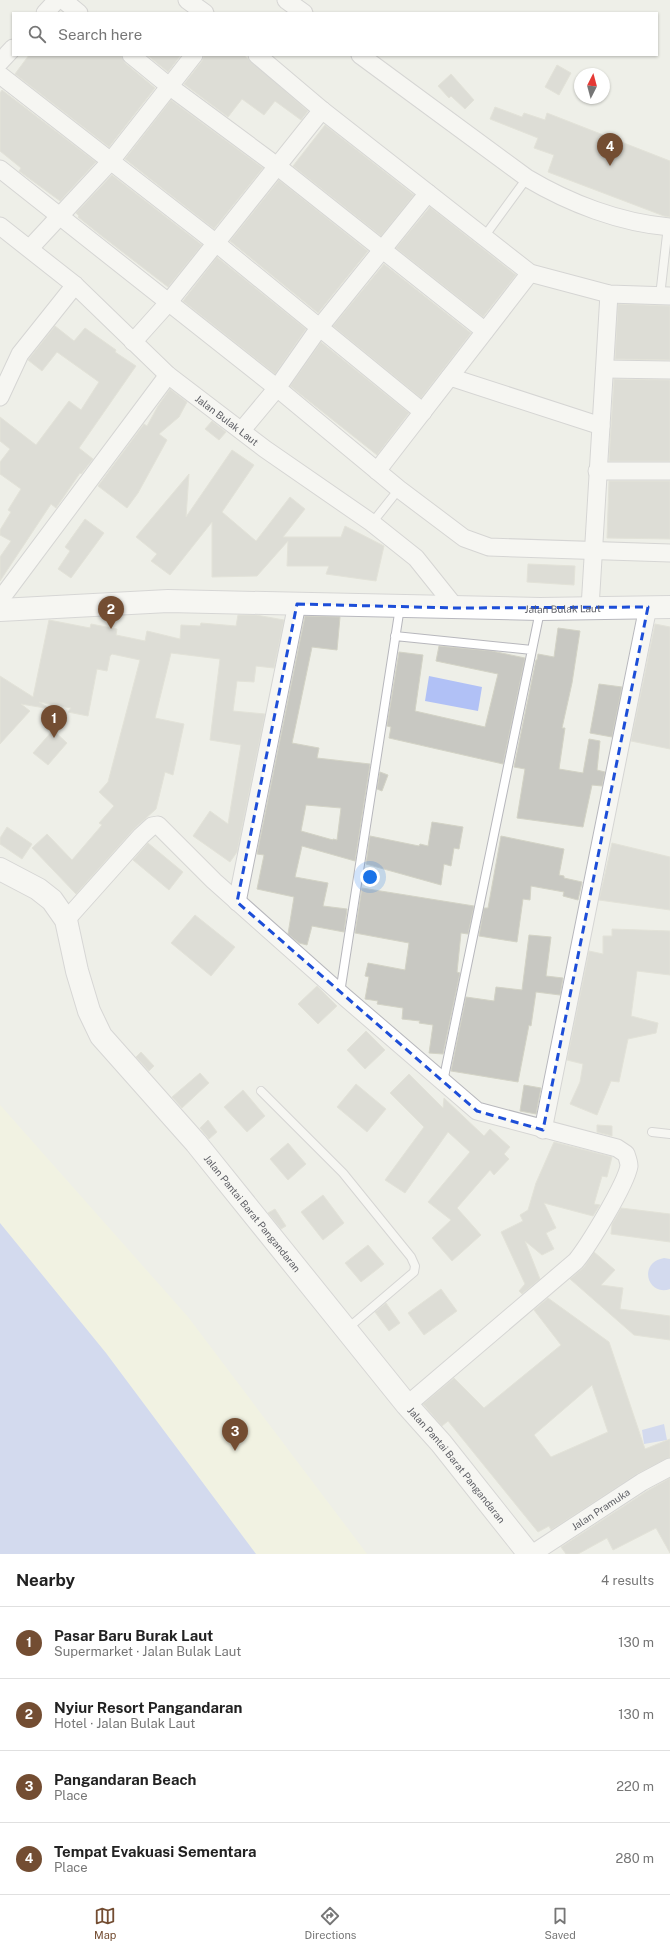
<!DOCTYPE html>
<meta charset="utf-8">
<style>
:root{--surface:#fff;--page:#f6f6f6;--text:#222;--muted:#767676;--line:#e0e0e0;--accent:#734d32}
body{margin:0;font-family:"Public Sans",sans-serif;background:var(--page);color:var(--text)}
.compass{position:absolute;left:574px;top:68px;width:36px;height:36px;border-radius:50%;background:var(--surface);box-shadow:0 1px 3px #0004;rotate:6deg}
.you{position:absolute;left:370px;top:877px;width:14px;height:14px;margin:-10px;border:3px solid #fff;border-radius:50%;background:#1a73e8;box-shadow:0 0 0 6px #1a73e833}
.badge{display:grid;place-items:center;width:26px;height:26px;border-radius:50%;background:var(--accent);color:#fff;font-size:13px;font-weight:700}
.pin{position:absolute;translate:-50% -33px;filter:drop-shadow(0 1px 2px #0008)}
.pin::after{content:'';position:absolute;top:21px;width:14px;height:12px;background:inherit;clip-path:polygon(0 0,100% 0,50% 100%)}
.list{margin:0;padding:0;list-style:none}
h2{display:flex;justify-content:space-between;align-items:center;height:52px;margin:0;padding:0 16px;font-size:17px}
h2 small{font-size:13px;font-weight:400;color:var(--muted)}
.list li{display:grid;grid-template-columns:26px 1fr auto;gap:12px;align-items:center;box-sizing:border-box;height:72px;padding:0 16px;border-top:1px solid var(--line)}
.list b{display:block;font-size:15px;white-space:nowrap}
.list p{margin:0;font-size:13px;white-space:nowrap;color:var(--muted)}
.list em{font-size:13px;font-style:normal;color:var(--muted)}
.icon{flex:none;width:22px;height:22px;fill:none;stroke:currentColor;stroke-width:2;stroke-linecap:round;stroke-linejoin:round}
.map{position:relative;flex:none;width:670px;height:1554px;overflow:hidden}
.search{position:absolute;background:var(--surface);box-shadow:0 1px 3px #0004;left:12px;right:12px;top:12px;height:44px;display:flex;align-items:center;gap:10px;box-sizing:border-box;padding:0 14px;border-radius:0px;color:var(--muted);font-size:15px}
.sheet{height:340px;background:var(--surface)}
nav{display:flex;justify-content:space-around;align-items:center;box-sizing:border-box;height:56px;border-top:1px solid var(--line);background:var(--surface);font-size:11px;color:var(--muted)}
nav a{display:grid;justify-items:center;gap:2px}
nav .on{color:var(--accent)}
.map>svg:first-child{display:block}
.sand{fill:#f4f7db}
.water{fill:#b1c1f6}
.building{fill:#c8c8c2;stroke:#d3d3c6;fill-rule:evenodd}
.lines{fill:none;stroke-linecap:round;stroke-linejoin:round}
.lane-casing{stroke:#b7b7bc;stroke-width:10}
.street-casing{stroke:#b7b7bc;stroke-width:19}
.secondary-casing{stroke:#b9b9bf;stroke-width:24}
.lane{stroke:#fff;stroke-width:8}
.street{stroke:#fff;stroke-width:17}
.secondary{stroke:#fff;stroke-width:22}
.marked{fill:none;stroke:#1d4ed8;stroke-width:3;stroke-dasharray:8 5;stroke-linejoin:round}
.labels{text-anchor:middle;stroke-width:3;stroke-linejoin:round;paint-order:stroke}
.street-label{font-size:10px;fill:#5f6066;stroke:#fff}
</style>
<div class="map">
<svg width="670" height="1554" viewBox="0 0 670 1554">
<rect width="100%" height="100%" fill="#eeefe8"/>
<path class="sand" d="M0,1105L188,1317L367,1554H256L106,1353L0,1223Z"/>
<path class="water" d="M429,676L482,687L478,711L425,701Z
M0,1223L106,1353L256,1554H0Z
M664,1258L670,1259V1289C648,1297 637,1263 664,1258Z
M664,1424L667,1440L644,1444L642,1430Z"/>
<path class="building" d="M29,55H121L125,63L155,88L109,147L15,74Z
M147,55H181L168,72Z
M204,55H244L308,111L301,120L275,101L264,115L242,99L228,117L184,84L202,61Z
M557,65L571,73L559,95L545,87Z
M451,74L474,100L465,109L451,96L449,98L438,86Z
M2,90L96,162L60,201L19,171L21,168L0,151V93Z
M171,100L263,168L214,229L125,159Z
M495,107L522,117L524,113L545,120L547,113L670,161V217L664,216L548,172L554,155L534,148L538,138L490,119Z
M325,125L414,195L381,236L293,166Z
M112,175L202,245L168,287L103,237L78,217L79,216L76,213Z
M279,180L368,251L318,313L230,241Z
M430,207L516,275L483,317L396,248Z
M217,257L306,329L275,374L183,301Z
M384,264L471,333L421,398L333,326Z
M618,304L670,306V360L615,359Z
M55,326L74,341L85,328L116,350L115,352L136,366L79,448L93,459L81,474L80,473L56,508L51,504L0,581V557L11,541L0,535V530L11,512L8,510L21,489L0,474V462L10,449L0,441V417L36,445L69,401L81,410L99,382L57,352L42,371L28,360Z
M321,342L409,413L377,455L290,386Z
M614,379L670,380V461H609Z
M170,389L187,402L179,417L159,434L167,440L138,493L127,508L98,486L144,424L147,426L158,406Z
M212,421L226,432L219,440L205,429Z
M232,450L254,465L222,512L256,541L290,497L305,509L283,537H341L345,526L384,546L376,581L326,574L329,566H287L288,541L257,576L212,577V522L170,575L151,561L157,554L136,537L189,474L186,517Z
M609,481H670V539L607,538Z
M85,519L104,533L71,578L58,569L70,551L65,547Z
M528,564L575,566L574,585L527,582Z
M238,615H256L284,620L274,668L256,666L254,682L237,681L233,711L265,714L237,852L230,862L193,836L210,811L228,824L241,745L210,740L220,659L171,653L155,718L184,724L173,775L165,772L156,809L134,829L76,894L32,848L47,834L72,860L102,825L99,823L114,806L99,792L108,782L140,660L112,654L110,656L107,671L97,669L88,716L68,712L71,708L39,702L51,709L21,704L30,711L0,744V676L33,697L49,620L90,628L91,624L117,629L116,635L145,641L147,631L180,639L181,625L200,626L201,623L236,626Z
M305,616L340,617L337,650L312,647L292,743L319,748L317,758L370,764L355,861L302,846L295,877L328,883L323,906L347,909L344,932L312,926L307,945L299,943L288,934L294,897L257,889L264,855L257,854ZM306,805L341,808L337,840L333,839V840L301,831Z
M655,624L670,627V749L631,741Z
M558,628L580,631L572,683L562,728H565L559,769L583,773L589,739L600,741L597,770L605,772L602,786L592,785L583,827L517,818L525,769L514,767L536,660H537L538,654L554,657Z
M439,646L492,651L525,658L503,764L389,738L391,727L387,726L399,652L423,655L415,711L485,727L498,674L436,661Z
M599,684L622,687L612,737L590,733Z
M53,730L67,743L48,765L33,753Z
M380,772L388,775L382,791L377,789Z
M432,822L463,827L459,849L454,848L451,866L444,864L441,885L366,864L370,836L419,846L420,844L428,846Z
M7,827L32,844L22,859L0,844V838Z
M501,836L564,849L559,875L564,876V878L582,882L578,900L563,896L564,892L531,886L530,900L523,899L517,942L479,936L484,908H488Z
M148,843L183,872L169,890L133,860Z
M612,843L670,857V910L599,900Z
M362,888L474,906L468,934L461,933L457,972L460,973L443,1054L429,1053L433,1025L419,1023L420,1021L402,1019L403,1008L377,1004L378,1001L365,999L369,977L365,976L368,963L405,970L409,943L355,933Z
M195,915L235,947L211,976L171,943Z
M612,929L670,931V975L637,971L631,1016L658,1023L656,1033L628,1039L619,1082L611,1081L597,1115L570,1104L580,1082L583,1064L567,1060L589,951L603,954V936H612Z
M529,935L551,937L546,976L563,978L560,995L536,992L531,1026L529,1025L518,1082L451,1071L466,997L494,1001L496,987L522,990Z
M317,986L337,1006L318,1024L298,1004Z
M366,1031L385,1050L365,1069L347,1050Z
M141,1052L154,1066L149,1071L136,1057Z
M200,1073L209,1083L182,1108L172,1097Z
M409,1074L443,1108L444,1098L484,1136L490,1129L510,1147L504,1154L509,1159L494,1175L490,1170L457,1208L481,1235L452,1261L432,1238L451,1220L428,1202L470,1152L448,1132L405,1193L385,1180L424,1127L390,1093Z
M356,1084L386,1109L367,1132L337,1107Z
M524,1085L541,1088L536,1114L520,1111Z
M243,1090L265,1116L247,1132L224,1107Z
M208,1120L217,1132L209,1139L200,1128Z
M597,1125L612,1126V1136L597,1132Z
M554,1142L612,1157L607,1177L602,1176L594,1204L600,1205L593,1216L544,1203L556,1228L546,1233L554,1249L542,1255L525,1241L540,1279L522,1294L519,1291L525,1284L501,1232L523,1221L520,1215L528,1210L536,1183Z
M288,1143L306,1164L288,1180L270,1159Z
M323,1195L344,1223L323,1240L301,1212Z
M621,1208L670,1214V1242L611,1234L612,1224Z
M275,1209L286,1226L281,1229L268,1213Z
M368,1245L384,1264L361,1282L345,1263Z
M594,1252L615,1270L601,1285L623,1288L620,1309L670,1316V1340L634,1335L570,1279L584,1267Z
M441,1289L457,1311L424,1335L408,1313Z
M548,1298L609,1342L645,1449L670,1439V1457L637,1474L551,1530L549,1526L538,1532L448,1421L442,1426L423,1404L454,1378L484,1408L561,1345L534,1310ZM592,1385L608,1432L551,1457L534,1435Z
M386,1303L400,1323L389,1331L375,1312Z
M670,1478V1553L656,1528L613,1550L607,1538L578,1554H566L561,1547L647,1491Z"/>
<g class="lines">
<defs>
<path id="lane" d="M484,237L527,178
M660,296L668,226
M372,523L399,489
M395,636L532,650
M340,993L400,607
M443,1082L540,611
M261,1091L343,1173L411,1257L415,1266L414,1272L347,1329
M652,1132L670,1134"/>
<g id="street">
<path d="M63,0L79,13"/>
<path d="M187,0L205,13"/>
<path d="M286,0L304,13"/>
<path d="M45,13L57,0"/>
<path d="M131,55L169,86L277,166L485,331"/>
<path d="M257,55L322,110L530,273L609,294L670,296"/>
<path d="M360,55L527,178C569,203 620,223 670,227"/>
<path d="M0,62L13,48"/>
<path d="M0,75L216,243L423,412"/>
<path d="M0,169L277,388L399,489L464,538L489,547L670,553"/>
<path id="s1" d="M0,226L75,285L168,375L265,449L372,523L416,558L456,608"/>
<path d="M30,248L110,162L194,55"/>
<path d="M133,342L168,303L322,110"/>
<path d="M605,369L670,370"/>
<path d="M450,377L601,426"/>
<path d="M0,397L20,354L75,285"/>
<path d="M242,430L277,388L319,328L428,193"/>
<path d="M377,471L530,273"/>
<path d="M597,471H670"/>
<path d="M0,600L168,375"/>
<path d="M590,608L609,294"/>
<path d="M237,902L297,604"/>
<path d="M66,920L141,836L152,826L158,825L214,881L340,993L477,1111L617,1148L626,1154C627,1157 629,1162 629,1166C626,1184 589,1245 576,1261L407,1405"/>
<path d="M543,1130L648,607"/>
<path id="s2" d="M532,1554L642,1482L670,1467"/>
</g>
<g id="secondary">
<path id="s3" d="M0,610L168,601L540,609L670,607"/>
<path id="s4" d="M0,869L38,889L52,900L66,920L77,971L89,1011L101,1036L196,1143L407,1405L441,1443L529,1554"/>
</g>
</defs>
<use href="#lane" class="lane-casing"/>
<use href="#street" class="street-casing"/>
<use href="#secondary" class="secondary-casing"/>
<use href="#lane" class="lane"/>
<use href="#street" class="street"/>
<use href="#secondary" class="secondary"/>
</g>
<path d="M0 0H670V1554H0ZM297,604L456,608L648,607L543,1130L477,1111L237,902Z" fill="#eeefe8" fill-opacity=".55" fill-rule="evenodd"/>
<path class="marked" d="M297,604L456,608L648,607L543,1130L477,1111L237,902Z"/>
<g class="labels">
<g class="street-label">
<text dy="4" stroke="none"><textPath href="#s1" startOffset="299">Jalan Bulak Laut</textPath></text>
<text dy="4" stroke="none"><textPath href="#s3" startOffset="563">Jalan Bulak Laut</textPath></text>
<text dy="4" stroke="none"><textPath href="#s4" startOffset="440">Jalan Pantai Barat Pangandaran</textPath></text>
<text dy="4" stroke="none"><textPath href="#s4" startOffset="764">Jalan Pantai Barat Pangandaran</textPath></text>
<text dy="4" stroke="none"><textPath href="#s2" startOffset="82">Jalan Pramuka</textPath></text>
</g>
</g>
</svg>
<svg class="compass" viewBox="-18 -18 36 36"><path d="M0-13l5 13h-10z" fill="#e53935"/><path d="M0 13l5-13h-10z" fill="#767676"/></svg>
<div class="you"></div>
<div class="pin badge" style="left:54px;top:738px">1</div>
<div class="pin badge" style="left:111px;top:629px">2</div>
<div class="pin badge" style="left:235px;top:1451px">3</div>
<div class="pin badge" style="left:610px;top:166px">4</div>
<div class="search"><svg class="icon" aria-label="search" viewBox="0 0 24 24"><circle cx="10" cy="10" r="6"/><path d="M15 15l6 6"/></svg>Search here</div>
</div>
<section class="sheet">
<h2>Nearby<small>4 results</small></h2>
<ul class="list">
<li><span class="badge">1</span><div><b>Pasar Baru Burak Laut</b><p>Supermarket · Jalan Bulak Laut</p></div><em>130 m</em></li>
<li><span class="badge">2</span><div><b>Nyiur Resort Pangandaran</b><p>Hotel · Jalan Bulak Laut</p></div><em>130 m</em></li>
<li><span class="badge">3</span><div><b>Pangandaran Beach</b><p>Place</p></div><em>220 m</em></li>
<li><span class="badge">4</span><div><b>Tempat Evakuasi Sementara</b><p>Place</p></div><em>280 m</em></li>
</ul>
</section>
<nav>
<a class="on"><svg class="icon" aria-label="map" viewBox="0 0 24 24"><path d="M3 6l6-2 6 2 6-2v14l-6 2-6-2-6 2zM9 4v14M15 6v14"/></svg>Map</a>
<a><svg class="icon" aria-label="directions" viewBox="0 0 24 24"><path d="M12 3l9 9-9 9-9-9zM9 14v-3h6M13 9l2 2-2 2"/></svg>Directions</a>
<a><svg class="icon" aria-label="saved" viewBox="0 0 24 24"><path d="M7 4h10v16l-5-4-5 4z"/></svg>Saved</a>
</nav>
